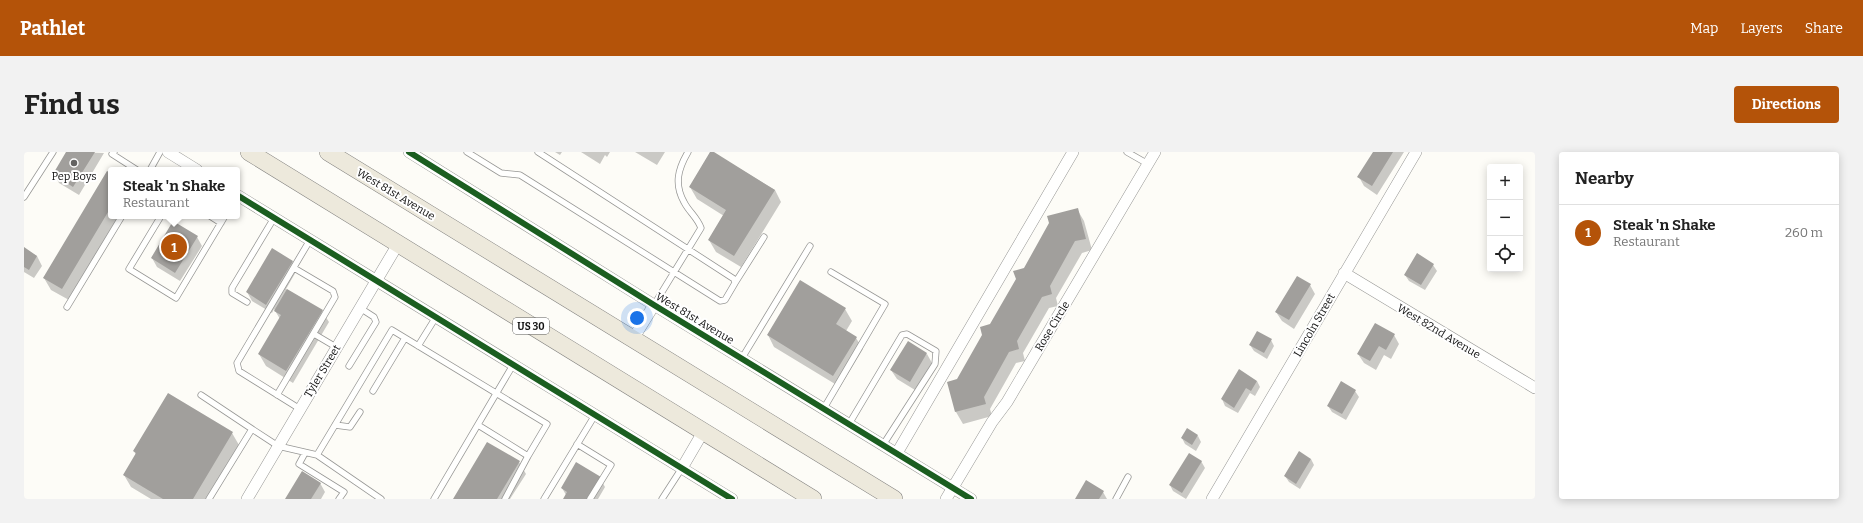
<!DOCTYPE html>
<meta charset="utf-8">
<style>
:root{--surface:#fff;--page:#f2f2f2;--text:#222;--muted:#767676;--line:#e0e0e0;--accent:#b45309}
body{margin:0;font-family:Bitter,serif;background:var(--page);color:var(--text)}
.controls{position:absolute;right:12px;top:12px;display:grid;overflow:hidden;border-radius:4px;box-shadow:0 2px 10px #0003}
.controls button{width:36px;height:36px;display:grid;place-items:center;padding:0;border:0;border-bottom:1px solid var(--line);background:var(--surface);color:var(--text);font:20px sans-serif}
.you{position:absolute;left:613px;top:166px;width:14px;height:14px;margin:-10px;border:3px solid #fff;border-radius:50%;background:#1a73e8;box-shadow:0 0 0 6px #1a73e833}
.badge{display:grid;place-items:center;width:26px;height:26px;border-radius:50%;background:var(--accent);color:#fff;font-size:13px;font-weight:700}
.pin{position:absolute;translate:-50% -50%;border:2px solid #fff;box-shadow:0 1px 4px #0006}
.popup{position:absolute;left:84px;top:15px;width:132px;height:52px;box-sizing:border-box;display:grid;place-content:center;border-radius:4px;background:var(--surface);filter:drop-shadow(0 1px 3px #0005);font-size:13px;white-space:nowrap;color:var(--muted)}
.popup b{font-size:15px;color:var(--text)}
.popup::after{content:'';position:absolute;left:50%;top:100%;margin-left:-8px;border:8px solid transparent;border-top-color:var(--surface)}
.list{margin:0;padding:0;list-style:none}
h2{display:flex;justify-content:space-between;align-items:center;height:52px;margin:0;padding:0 16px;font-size:17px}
h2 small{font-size:13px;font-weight:400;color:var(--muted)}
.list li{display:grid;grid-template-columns:26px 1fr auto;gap:12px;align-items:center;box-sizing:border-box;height:56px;padding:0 16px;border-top:1px solid var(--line)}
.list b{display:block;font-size:15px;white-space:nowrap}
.list p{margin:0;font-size:13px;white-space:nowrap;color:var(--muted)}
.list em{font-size:13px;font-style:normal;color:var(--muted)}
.icon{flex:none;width:22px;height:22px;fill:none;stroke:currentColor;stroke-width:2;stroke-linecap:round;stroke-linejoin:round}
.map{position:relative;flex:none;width:1511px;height:347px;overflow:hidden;border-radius:4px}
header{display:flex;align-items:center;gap:24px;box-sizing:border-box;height:56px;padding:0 20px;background:var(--accent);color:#fff}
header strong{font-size:19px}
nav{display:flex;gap:22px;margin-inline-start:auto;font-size:14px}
.intro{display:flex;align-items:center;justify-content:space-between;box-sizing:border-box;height:96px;padding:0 24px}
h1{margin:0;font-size:28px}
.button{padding:10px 18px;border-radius:4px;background:var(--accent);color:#fff;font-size:14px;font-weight:700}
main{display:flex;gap:24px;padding:0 24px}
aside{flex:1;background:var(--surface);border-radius:4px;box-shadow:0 2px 10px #0003}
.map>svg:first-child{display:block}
.shadow{fill:#0003}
.building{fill:#a19f9c}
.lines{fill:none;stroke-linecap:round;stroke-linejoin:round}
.lane-casing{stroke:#979795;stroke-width:7}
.street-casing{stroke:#979795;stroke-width:12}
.primary-casing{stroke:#858482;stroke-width:18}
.lane{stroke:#fffffe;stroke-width:5.5}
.street{stroke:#fffffe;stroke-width:11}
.primary{stroke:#ede9dc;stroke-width:17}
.cycleway-casing{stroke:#fff;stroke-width:8}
.cycleway{stroke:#1b5e20;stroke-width:6}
.poi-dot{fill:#646362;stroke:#fff;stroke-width:1.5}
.labels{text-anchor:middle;stroke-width:4;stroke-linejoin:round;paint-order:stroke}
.shield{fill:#fff;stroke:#585858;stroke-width:1}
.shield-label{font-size:10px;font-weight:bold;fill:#111}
.poi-label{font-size:11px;fill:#111;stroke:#fff}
.street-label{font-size:11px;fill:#111;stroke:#fff}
</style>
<header>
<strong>Pathlet</strong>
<nav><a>Map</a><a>Layers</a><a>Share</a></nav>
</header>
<div class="intro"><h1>Find us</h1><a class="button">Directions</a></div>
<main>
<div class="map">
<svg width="1511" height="347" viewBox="0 0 1511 347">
<rect width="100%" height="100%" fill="#fdfcf7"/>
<path class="shadow" d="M43,0L80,1L55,43L35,31L30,22Z
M531,0H538L536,3Z
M557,0H586L583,5L581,3L576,12Z
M611,0H641L633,13Z
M688,0L751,38L757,50L717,115L692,100L685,88L700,64L673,47L666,35Z
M1350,0H1380L1353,43L1340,34L1335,25Z
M87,22V64H95L45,148L27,138L20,126Z
M1053,57L1060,69L1068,98L1058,101L1032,146L1034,154L1025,156L999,201L1001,209L992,211L966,257L968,264L939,272L932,260L924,230L934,228L1000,117Z
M173,85L178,94L156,129L133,115L128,106Z
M0,97L13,104L18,114L10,126L0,120Z
M268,109L273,118L262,137L298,159L305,170L269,231L242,214L235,202L256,167L250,157L248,161L228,149L223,140Z
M1409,113L1413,119L1401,138L1385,129L1381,123Z
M1286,133L1291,142L1270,177L1258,169L1252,160Z
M821,157L828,169L822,179L832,186L839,197L816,235L750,195L744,183Z
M1370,183L1375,192L1367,207L1360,203L1352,218L1340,211L1334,202Z
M1247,188L1250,194L1243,207L1230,199L1226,193Z
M903,202L908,211L891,238L873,227L867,218Z
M1233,229L1236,235L1231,244L1226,241L1214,261L1201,254L1198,247Z
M1331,239L1335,245L1322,268L1308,260L1304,254Z
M208,281L215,293L182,347H127L107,335L100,323L112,303L110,299Z
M1174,284L1177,290L1172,299L1161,292L1158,286Z
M1287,307L1290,313L1276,337L1265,330L1261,324Z
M1177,309L1181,316L1162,347L1149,339L1146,333Z
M495,310L502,322L486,347H430Z
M576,326L581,335L574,347H540L542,343L538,336Z
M296,331L301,340L297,347H262Z
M1079,340L1083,347H1052Z"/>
<path class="building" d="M42,0H71L49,35L29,22Z
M686,0H690L751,38L710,104L684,88L702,58L665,35Z
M1349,0H1369L1348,34L1333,25Z
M83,19L87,21V55L38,137L19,126Z
M1054,56L1062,87L1051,89L1026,134L1028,142L1018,145L993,189L995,197L985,200L960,245L962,252L931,260L923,230L933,227L958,183L956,175L966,172L992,127L989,119L1000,116L1025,71L1023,64Z
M149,69L174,84L151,121L127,106Z
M0,95L13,104L5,118L0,115Z
M248,96L269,109L242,153L222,140Z
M1393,101L1410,112L1397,133L1380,123Z
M1273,124L1287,132L1265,168L1251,160Z
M776,128L822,156L812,172L833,185L809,224L743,183Z
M263,137L299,158L262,219L234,202L257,163L250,159Z
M1351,171L1371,182L1362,198L1355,194L1346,209L1333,202Z
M1233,179L1248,187L1240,201L1225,193Z
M884,189L903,201L886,230L866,218Z
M1215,217L1233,229L1227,239L1222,236L1210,256L1197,247Z
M1317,229L1332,238L1318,262L1303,254Z
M144,241L209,280L169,347H139L99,323L112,301L109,299Z
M1163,276L1174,283L1168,293L1157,286Z
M463,290L496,309L473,347H429Z
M1275,299L1287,307L1272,332L1260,324Z
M1165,301L1178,309L1158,341L1145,333Z
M552,310L577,325L563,347H539L543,340L537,336Z
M278,319L297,331L287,347H261Z
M1062,328L1080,339L1075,347H1051Z"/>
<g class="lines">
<defs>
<path id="lane" d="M90,0L88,2L113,18
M443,0L477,21L496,23L696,149L701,148L711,131L710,127L514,0
M1103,0L1124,12
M126,18L136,0
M0,45L29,0
M137,64L105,117L152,146L201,64
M186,64L197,71
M711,131L740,85
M223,150L208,141V136L250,66
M630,153L677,76C673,65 665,60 660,50C650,32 654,17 664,0
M43,155L98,64
M290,182L312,195
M394,194L412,165
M718,206L786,94
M325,214L352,170L350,165L336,156
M349,239L381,186
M177,243L228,277
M253,243L311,145L309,139L270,116
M800,256L861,152L807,120
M276,257L215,219L213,211L286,88
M825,272L878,183L883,182L912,199L911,212L859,293
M311,273L326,275L336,260
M454,273L504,304L481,347
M553,292L587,313L566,347
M281,301L275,312L320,340L315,347
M185,347L228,277L254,294L293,303
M357,347L293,303L368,178L523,272L504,304
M410,347L489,213
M520,347L571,263
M638,347L658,316
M1092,347L1104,325"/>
<path id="street" d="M144,0L173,18
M385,0L630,153L947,347
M213,43L708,347
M1320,121L1511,236
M609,187L630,153
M873,301L1049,0
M658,316L679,280
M223,347L374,92
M922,347L968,270L983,250L1131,0
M1188,347L1392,0"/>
<path id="primary" d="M225,0L789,347
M304,0L870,347"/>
</defs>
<use href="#lane" class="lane-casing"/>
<use href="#street" class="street-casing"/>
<use href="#primary" class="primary-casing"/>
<use href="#lane" class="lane"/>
<use href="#street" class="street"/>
<use href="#primary" class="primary"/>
<defs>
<path id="cycleway" d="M385,0L630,153L947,347
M213,43L708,347"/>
</defs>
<use href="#cycleway" class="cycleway-casing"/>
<use href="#cycleway" class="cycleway"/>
</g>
<circle class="poi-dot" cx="50" cy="11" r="4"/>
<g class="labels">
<rect class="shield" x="489" y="166" width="36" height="16" rx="3"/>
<g class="shield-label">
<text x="507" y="178">US 30</text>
</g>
<g class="poi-label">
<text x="50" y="28">Pep Boys</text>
</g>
<g class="street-label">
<text transform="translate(372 42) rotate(31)" y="4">West 81st Avenue</text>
<text transform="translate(671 166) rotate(31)" y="4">West 81st Avenue</text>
<text transform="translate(1290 173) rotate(-60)" y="4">Lincoln Street</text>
<text transform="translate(1028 174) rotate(-59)" y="4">Rose Circle</text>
<text transform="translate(1415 179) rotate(31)" y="4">West 82nd Avenue</text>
<text transform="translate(298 219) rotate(-59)" y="4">Tyler Street</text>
</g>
</g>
</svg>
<div class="controls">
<button>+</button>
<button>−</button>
<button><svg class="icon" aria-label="locate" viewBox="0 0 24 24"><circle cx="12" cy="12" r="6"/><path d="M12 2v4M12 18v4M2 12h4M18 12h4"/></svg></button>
</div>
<div class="you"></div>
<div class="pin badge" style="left:150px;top:95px">1</div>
<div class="popup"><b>Steak 'n Shake</b>Restaurant</div>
</div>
<aside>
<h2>Nearby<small></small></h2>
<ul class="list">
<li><span class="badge">1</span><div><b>Steak 'n Shake</b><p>Restaurant</p></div><em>260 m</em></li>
</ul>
</aside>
</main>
